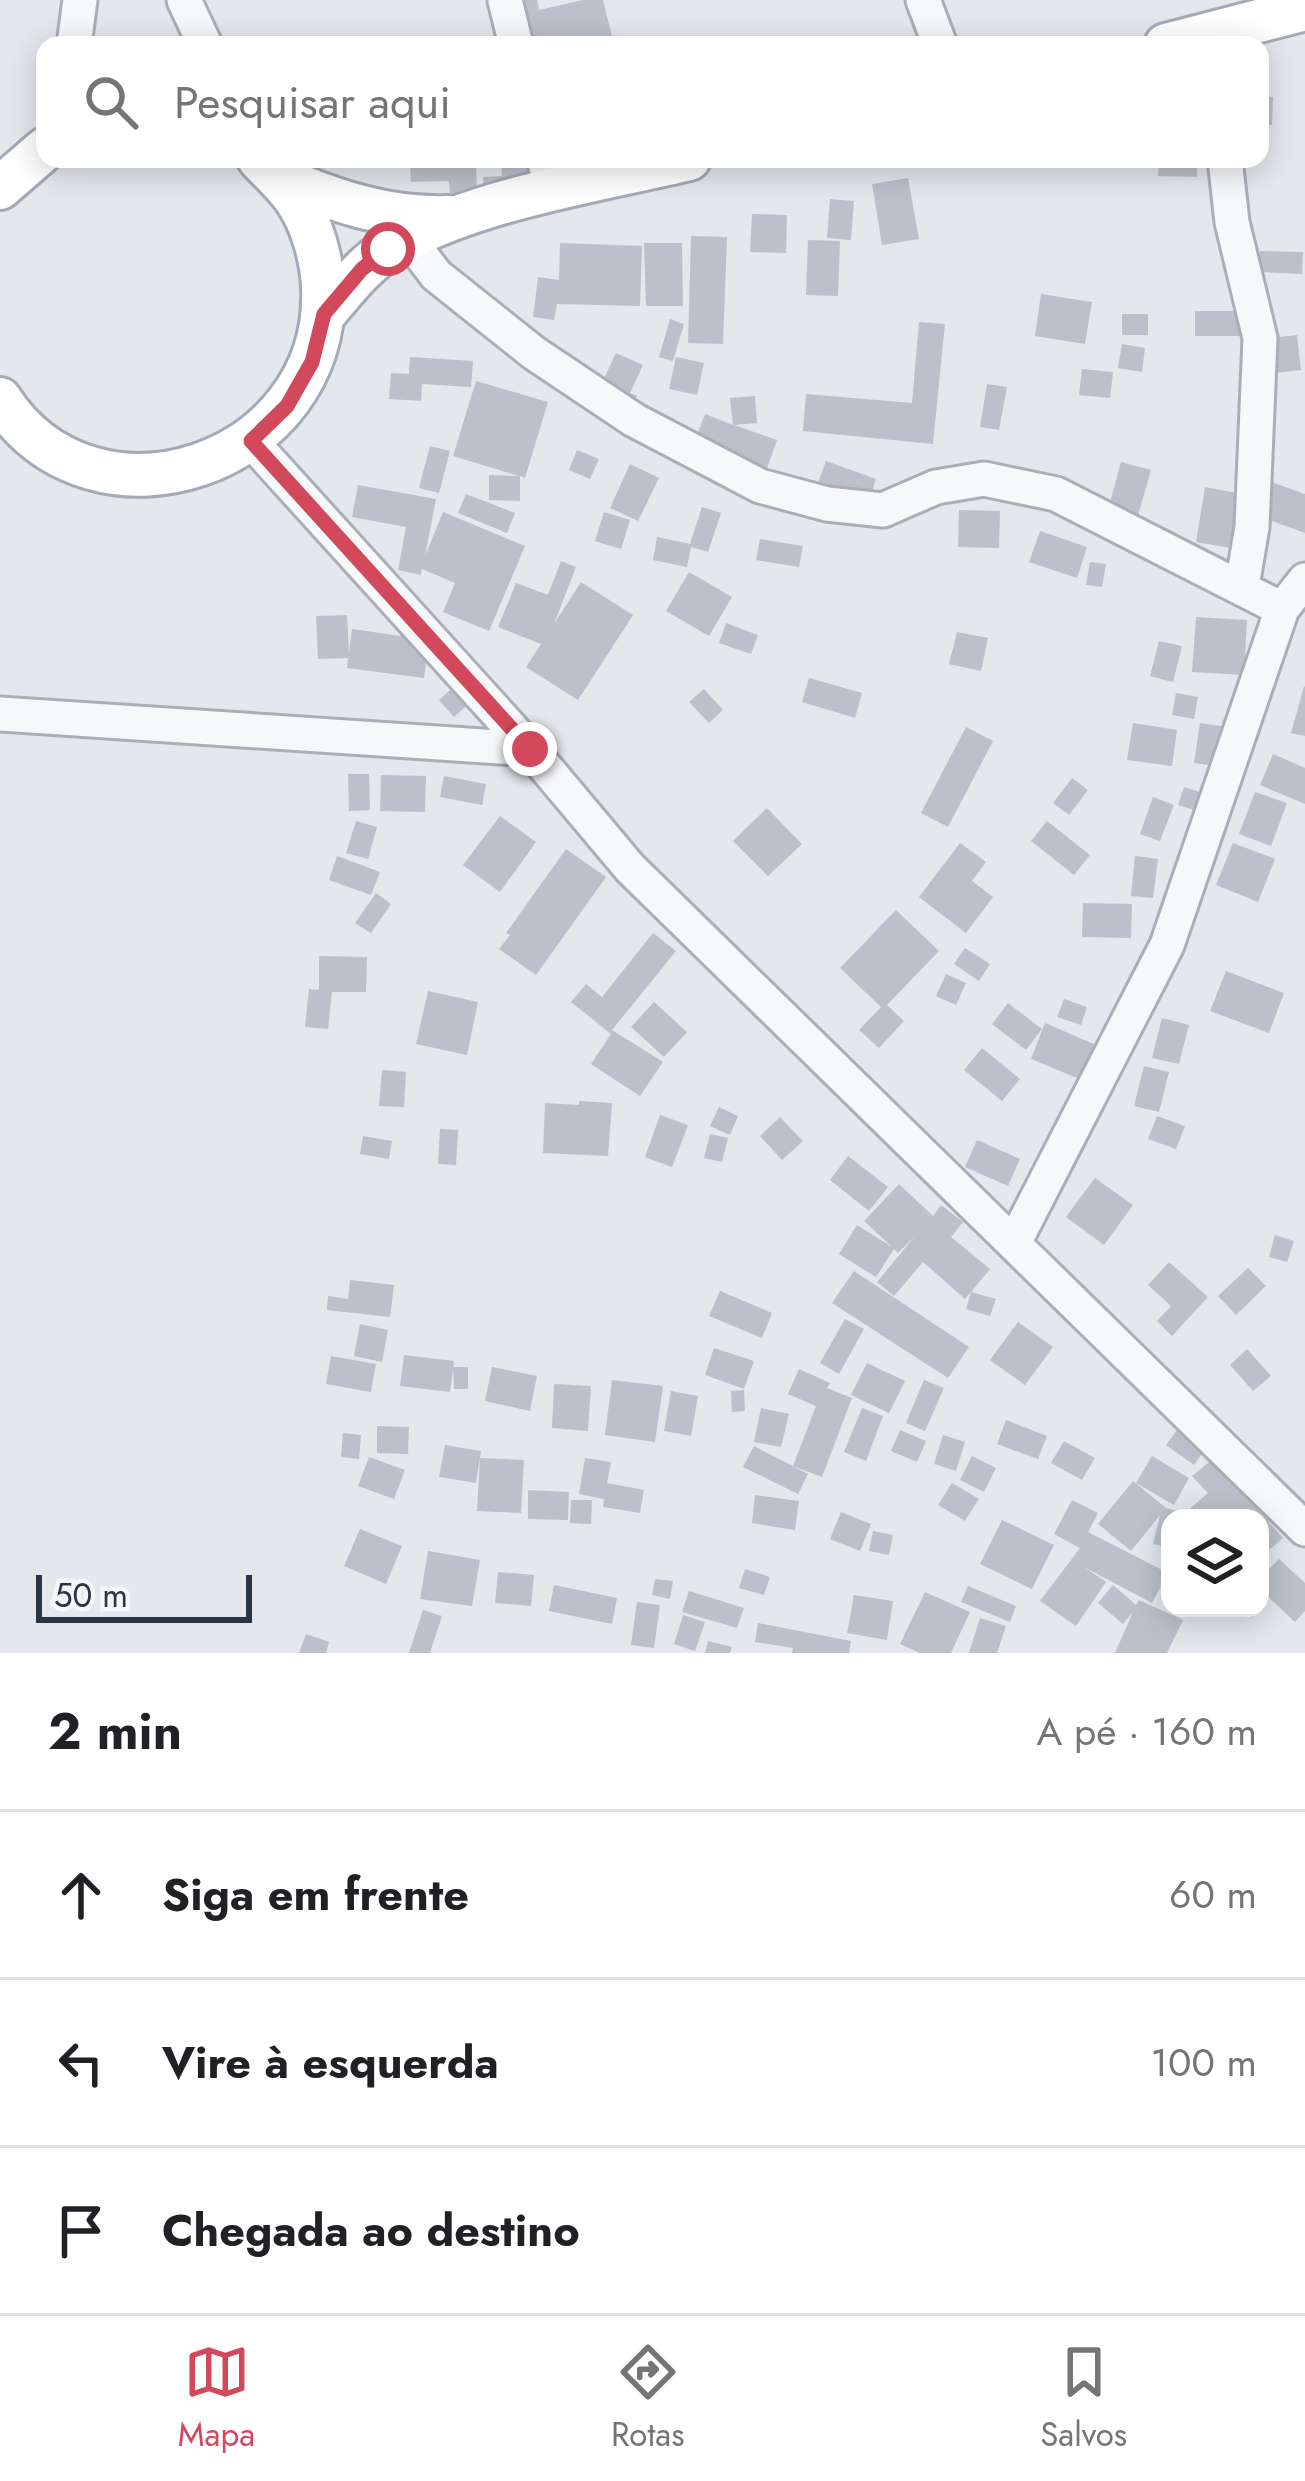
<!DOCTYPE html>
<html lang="pt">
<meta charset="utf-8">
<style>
:root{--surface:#fff;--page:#f2f2f2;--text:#202124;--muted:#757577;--line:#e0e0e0;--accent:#d1495b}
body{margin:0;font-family:Jost,sans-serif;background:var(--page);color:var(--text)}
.controls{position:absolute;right:36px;bottom:36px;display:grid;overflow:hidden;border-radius:24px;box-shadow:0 6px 30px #0003}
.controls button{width:108px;height:108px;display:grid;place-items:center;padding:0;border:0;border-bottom:3px solid var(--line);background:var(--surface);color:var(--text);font:60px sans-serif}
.scale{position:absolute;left:36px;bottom:30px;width:216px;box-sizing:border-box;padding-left:12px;border:6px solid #2b3445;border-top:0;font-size:33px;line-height:42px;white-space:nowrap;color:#2b3445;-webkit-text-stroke:9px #f4f6f9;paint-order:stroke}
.stop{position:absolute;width:36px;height:36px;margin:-27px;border:9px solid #d1495b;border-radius:50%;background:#fff}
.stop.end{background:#d1495b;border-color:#fff;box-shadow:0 3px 12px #0008}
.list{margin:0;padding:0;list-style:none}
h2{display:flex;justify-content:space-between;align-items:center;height:156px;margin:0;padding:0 48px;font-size:51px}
h2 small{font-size:39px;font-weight:400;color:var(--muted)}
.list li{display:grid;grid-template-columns:78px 1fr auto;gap:36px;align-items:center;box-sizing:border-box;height:168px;padding:0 48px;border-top:3px solid var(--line)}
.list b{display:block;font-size:45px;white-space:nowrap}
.list em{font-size:39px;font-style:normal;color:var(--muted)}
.icon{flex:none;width:66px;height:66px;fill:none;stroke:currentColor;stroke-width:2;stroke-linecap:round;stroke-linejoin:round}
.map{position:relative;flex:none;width:1305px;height:1653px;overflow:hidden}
.search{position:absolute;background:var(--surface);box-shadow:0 6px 30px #0003;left:36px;right:36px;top:36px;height:132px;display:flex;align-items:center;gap:30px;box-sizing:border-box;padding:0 42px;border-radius:24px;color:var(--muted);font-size:45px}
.sheet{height:660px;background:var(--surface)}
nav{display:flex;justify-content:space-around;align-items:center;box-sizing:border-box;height:168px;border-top:3px solid var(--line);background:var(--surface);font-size:33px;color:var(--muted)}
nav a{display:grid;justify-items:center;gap:6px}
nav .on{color:var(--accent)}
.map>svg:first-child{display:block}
.building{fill:#bbc0ca}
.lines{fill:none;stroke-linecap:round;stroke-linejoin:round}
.minor-casing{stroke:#a9aeb7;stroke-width:39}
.major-casing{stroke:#a3abb8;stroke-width:48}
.minor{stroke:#f7f8fa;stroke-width:33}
.major{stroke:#fff;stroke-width:42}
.route{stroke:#d1495b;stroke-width:15}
</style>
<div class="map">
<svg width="1305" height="1653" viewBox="0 0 1305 1653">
<rect width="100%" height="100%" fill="#e4e7ec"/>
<path class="building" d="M519,0H537L539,10L583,0H603L614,45H522Z
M1260,97H1273L1272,125L1260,124Z
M387,159H476L477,199H450L449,181L411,182L410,167H387Z
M501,159H532L533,189L484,190L483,177L502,176Z
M1159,159H1197V177L1158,176Z
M908,178L919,239L882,245L872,184Z
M830,199L854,201L851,240L827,238Z
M752,214L787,215L786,253L750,252Z
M691,236L727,237L723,344L688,343Z
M808,240L840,241L838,296L806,295Z
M560,243L642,246L640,306L557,304L554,320L533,317L538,277L559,280Z
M644,243H682L683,306H646Z
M1260,251L1303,252L1302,274L1259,272Z
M1041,294L1092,302L1085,344L1035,336Z
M1195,311H1241V336H1195Z
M1122,314H1148V335H1122Z
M670,319L684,324L673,361L659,357Z
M919,322L945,324L933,444L803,431L806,394L912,403Z
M1297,335L1301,370L1275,373L1271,338Z
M1122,344L1145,348L1142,372L1118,368Z
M616,353L643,365L630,393L637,396L625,424L590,408Z
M410,357L473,361L471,387L422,384L421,401L389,399L391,373L409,374Z
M676,357L704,363L697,395L669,389Z
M1082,369L1113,372L1110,398L1079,395Z
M476,381L548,402L525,478L520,476V501L489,500V475L519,476L453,456Z
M987,384L1007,387L999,430L980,427Z
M755,396L757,423L734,425L777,440L761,485L688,459L705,414L733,425L730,398Z
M430,446L450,451L439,493L419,488Z
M577,450L599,459L590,479L569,470Z
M826,461L876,479L866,509L815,491Z
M1121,462L1151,470L1135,526L1106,517Z
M630,464L659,478L638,521L610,508Z
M1263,479L1305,494V533L1250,513Z
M358,485L436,499L425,556L443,512L525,546L489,631L443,612L455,583L422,569L421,575L398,570L406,527L352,517Z
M1205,487L1247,495L1237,549L1196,542Z
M466,494L515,513L507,533L458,513Z
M702,507L721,513L708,552L691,547L687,567L653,560L657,537L690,544Z
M959,510L1000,511L999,548L958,547Z
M604,512L630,520L621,549L595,541Z
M1040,531L1087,547L1077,578L1029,562Z
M760,539L803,546L799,567L756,560Z
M561,561L576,567L554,624L581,582L633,615L578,700L526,667L541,644L498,627L516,583L548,595Z
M1090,562L1106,564L1102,587L1086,585Z
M689,572L732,597L709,636L666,611Z
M347,615L349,653L352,629L429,640L424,678L347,668L348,658L318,659L316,616Z
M1196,617L1247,620L1244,675L1192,672Z
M726,623L758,635L751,654L719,643Z
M957,632L988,638L981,671L949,664Z
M1159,641L1182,646L1173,682L1150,676Z
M809,678L862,693L855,718L802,702Z
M456,685L471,702L454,717L439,700Z
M1304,686L1305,687V736L1291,733Z
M704,689L723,710L709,723L689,702Z
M1176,693L1198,697L1194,719L1172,715Z
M1133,723L1177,730L1172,766L1127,760Z
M1200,723L1241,729L1234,769L1194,763Z
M966,727L993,741L948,827L921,813Z
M1273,754L1305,768V804L1260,785Z
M348,774H369L370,810L349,811Z
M381,775L426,776L425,812L380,811Z
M444,776L486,784L482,805L440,797Z
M1072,778L1088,790L1069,815L1053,803Z
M1184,787L1216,797L1210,815L1178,805Z
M1255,792L1287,803L1271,846L1239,834Z
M1153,797L1174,805L1160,841L1140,834Z
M767,808L802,844L768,876L733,841Z
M500,816L536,842L500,892L463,865Z
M356,821L377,827L368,859L346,853Z
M1047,821L1090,855L1074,875L1031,841Z
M960,843L986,862L972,881L993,897L966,933L919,897Z
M1233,843L1275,859L1258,902L1216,885Z
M566,849L606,877L536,975L499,949L510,935L506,933Z
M337,856L380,872L371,895L329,880Z
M1135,856L1158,859L1153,898L1131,896Z
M376,893L391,904L371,933L355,923Z
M1083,903L1132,904L1131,938L1082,937Z
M896,910L939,951L887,1005L904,1021L879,1048L859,1030L881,1007L840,968Z
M653,933L676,951L612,1030L663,1062L640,1096L591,1064L611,1034L571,1002L586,984L602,997Z
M965,948L990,964L979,981L954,964Z
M319,956L367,957L366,992H332L328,1029L305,1027L309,989L319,990Z
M1226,971L1284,993L1269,1033L1210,1011Z
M946,974L966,983L956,1005L936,996Z
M428,991L478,1002L467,1055L416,1044Z
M1064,999L1087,1007L1081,1025L1057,1017Z
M654,1002L687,1032L664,1057L631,1027Z
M1008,1003L1042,1029L1026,1050L992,1024Z
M1162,1018L1189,1025L1179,1064L1152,1058Z
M1045,1023L1103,1048L1089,1083L1031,1059Z
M982,1048L1020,1079L1002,1101L964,1070Z
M1144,1066L1169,1072L1159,1112L1134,1106Z
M382,1070L406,1072L404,1107L379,1106Z
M579,1101L612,1103L608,1156L543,1153L545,1103L579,1105Z
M719,1107L738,1116L730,1135L710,1126Z
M660,1115L688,1125L672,1167L645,1157Z
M1157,1116L1185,1126L1176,1149L1148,1139Z
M780,1117L803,1141L782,1160L760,1136Z
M440,1129L458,1130L456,1165L438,1164Z
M710,1134L728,1138L722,1162L704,1158Z
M363,1136L392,1141L389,1159L360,1154Z
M977,1140L1020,1159L1008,1186L965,1167Z
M848,1156L888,1187L869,1211L830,1180Z
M1095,1178L1133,1205L1104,1245L1066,1217Z
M899,1184L933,1216L941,1205L963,1222L951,1237L990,1269L971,1292L996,1299L990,1316L966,1309L971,1292L965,1299L923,1262L894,1296L877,1282L915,1236L898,1253L894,1249L876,1277L839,1254L857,1225L892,1247L864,1221Z
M1275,1235L1294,1241L1287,1262L1269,1257Z
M1169,1262L1208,1297L1172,1336L1157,1321L1171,1306L1148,1285Z
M1248,1268L1266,1286L1236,1315L1218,1296Z
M854,1271L969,1347L948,1378L832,1303Z
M350,1280L394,1285L390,1317L327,1310L328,1296L348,1299Z
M720,1291L772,1313L762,1338L709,1316Z
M845,1319L864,1329L839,1374L820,1363Z
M1018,1322L1053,1347L1025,1385L990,1360Z
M360,1324L388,1330L382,1362L354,1356Z
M714,1348L754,1361L744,1389L705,1375Z
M1247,1349L1271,1376L1253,1391L1230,1365Z
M404,1355L454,1361L450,1392L400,1386Z
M331,1356L376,1364L371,1392L326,1384Z
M867,1363L905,1381L889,1413L851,1395Z
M453,1367H468V1389H454Z
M492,1367L537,1376L530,1411L485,1401Z
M799,1369L830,1383L827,1388L852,1398L822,1477L793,1466L816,1406L788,1394Z
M612,1380L663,1386L655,1442L605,1435Z
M924,1380L944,1388L925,1431L906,1423Z
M554,1384L591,1386L588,1431L552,1428Z
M744,1390L745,1411L732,1412L731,1391Z
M671,1391L698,1396L691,1436L664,1431Z
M761,1408L789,1414L781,1447L754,1442Z
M862,1408L883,1416L866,1461L844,1452Z
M1006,1420L1047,1436L1038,1459L997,1444Z
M377,1426L409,1427L408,1454L377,1453Z
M1180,1426L1208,1445L1194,1465L1166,1445Z
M900,1430L926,1441L917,1462L891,1451Z
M343,1433L361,1435L359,1459L341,1457Z
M943,1435L965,1442L956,1471L934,1464Z
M1064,1441L1095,1458L1082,1480L1051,1463Z
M445,1445L481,1451L476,1483L439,1477Z
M754,1446L808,1474L798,1494L743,1467Z
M972,1456L996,1468L984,1492L960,1480Z
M1152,1456L1189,1478L1174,1505L1136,1483Z
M369,1457L405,1470L394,1499L358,1486Z
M480,1458L524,1460L521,1513L477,1511Z
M585,1458L611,1462L607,1483L644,1490L640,1513L603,1507L604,1499L579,1494Z
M1214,1458L1283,1538L1260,1558V1518H1190L1187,1514L1186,1518H1170V1548L1153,1544L1160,1515L1131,1551L1098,1524L1133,1481L1166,1508L1185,1513L1208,1493L1192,1476Z
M952,1483L979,1499L965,1521L938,1505Z
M528,1490L569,1492L568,1520L528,1519Z
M755,1495L799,1501L795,1530L752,1523Z
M571,1500H592L591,1524L570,1523Z
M1072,1500L1098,1513L1088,1532L1168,1573L1152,1603L1084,1567L1106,1582L1076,1626L1040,1601L1080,1548L1054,1534Z
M841,1512L871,1524L860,1551L830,1539Z
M1002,1520L1054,1545L1032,1589L980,1564Z
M360,1529L402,1546L386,1584L344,1566Z
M873,1531L893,1535L889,1555L869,1551Z
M428,1551L480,1560L472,1606L420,1599Z
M1279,1559L1305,1583V1611L1295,1622L1260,1589V1579Z
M745,1569L770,1577L764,1595L739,1588Z
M498,1572L534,1575L531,1606L495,1603Z
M655,1579L673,1581L670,1599L652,1595Z
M554,1585L617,1598L612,1624L549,1611Z
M1113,1585L1136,1605L1139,1600L1183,1620L1167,1653H1115L1133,1612L1123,1624L1098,1603Z
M968,1586L1016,1606L1010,1622L961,1602Z
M689,1591L744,1608L737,1628L682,1612Z
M925,1592L970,1612L951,1653H920L900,1644Z
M854,1595L893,1601L887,1640L847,1633Z
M637,1602L660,1605L654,1648L631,1645Z
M423,1610L442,1616L430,1653H409Z
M683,1615L705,1622L695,1651L674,1644Z
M980,1618L1006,1626L997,1653H969Z
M758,1623L851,1641L849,1653H792L793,1648L755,1642Z
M306,1634L329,1642L326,1653H299Z
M708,1641L732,1647L730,1653H705Z"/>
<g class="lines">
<defs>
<path id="minor" d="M184,0L205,45
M505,0L516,45
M923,0L940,45
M74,45L80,0
M544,159L552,191
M1225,159L1232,222L1260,338L1252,527L1242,586
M409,239L436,275L534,353L634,420L760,486L827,504L883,510L936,487L984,479L1056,494L1282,609L1305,580
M251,441L530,749L630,868L1305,1529
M0,714L530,749
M1014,1243L1167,945L1282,609"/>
<path id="major" d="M1166,45L1305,9
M278,177C335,201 386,219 448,217
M0,188L45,149
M324,314C344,291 363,265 389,249C469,200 597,181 689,159
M0,399C94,545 331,465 323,287C322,260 312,223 296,200C286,185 271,172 259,159"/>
</defs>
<use href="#minor" class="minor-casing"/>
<use href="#major" class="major-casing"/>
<use href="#minor" class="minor"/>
<use href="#major" class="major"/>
</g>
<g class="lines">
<path class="route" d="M388,249L362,269L324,314L312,362L287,406L251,441L530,749"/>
</g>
</svg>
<div class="controls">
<button><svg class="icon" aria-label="layers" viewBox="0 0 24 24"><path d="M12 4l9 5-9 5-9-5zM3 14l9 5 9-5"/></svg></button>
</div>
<div class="scale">50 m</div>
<div class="stop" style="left:388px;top:249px"></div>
<div class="stop end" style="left:530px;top:749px"></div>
<div class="search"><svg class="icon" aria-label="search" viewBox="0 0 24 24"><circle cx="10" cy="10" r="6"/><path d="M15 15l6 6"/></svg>Pesquisar aqui</div>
</div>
<section class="sheet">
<h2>2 min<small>A pé · 160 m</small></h2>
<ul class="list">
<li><svg class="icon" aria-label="ahead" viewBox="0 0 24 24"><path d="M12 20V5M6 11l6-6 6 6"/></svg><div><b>Siga em frente</b></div><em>60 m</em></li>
<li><svg class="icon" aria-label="left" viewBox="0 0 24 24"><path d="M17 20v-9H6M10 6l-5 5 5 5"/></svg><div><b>Vire à esquerda</b></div><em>100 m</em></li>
<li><svg class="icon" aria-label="arrive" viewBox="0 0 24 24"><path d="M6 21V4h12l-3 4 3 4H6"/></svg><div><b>Chegada ao destino</b></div></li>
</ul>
</section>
<nav>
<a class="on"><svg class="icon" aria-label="map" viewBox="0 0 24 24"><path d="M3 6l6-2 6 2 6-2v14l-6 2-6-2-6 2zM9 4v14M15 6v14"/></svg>Mapa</a>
<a><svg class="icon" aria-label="directions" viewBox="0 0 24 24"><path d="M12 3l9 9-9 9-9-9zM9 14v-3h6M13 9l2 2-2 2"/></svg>Rotas</a>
<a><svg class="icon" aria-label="saved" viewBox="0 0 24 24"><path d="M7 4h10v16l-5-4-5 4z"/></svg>Salvos</a>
</nav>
